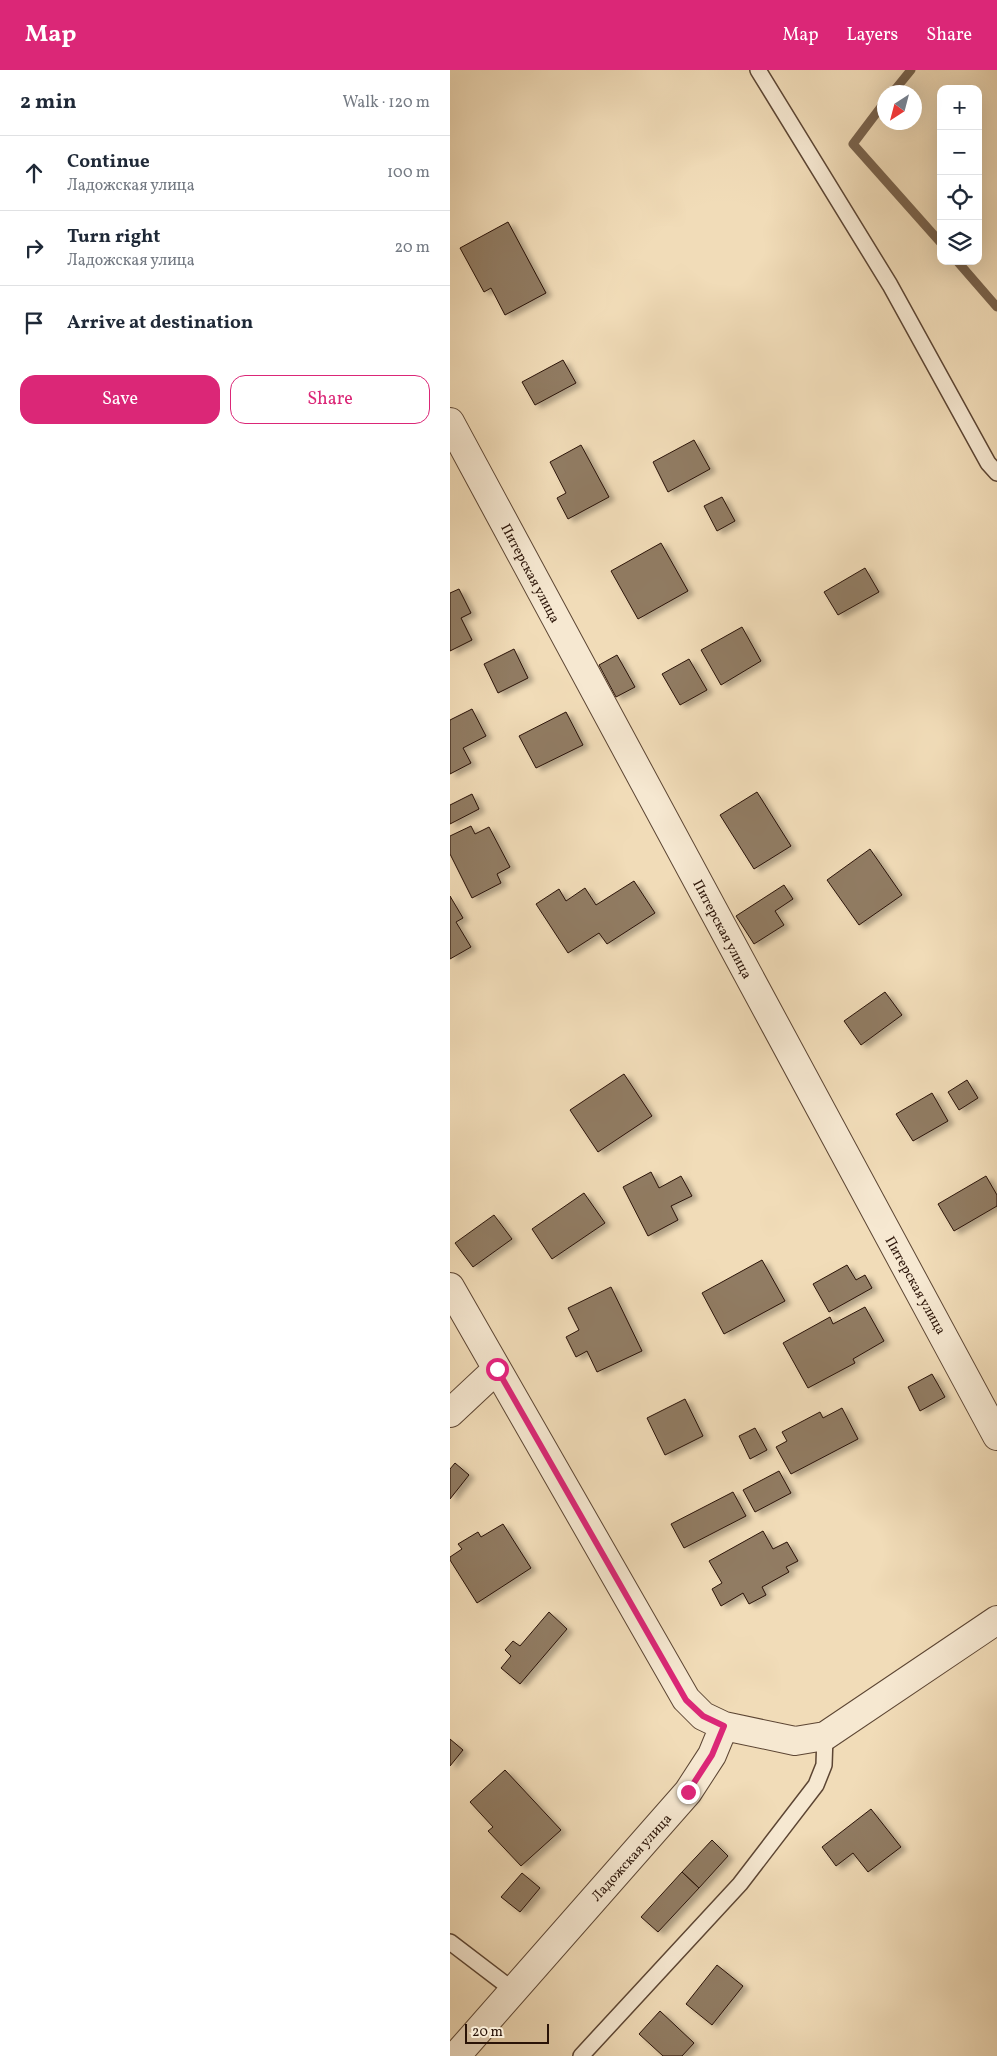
<!DOCTYPE html>
<meta charset="utf-8">
<style>
:root{--surface:#fff;--page:#f2f2f3;--text:#1f2937;--muted:#747a83;--line:#e0e1e3;--accent:#db2777}
body{margin:0;font-family:Vollkorn,serif;background:var(--page);color:var(--text)}
.controls{position:absolute;right:15px;top:15px;display:grid;overflow:hidden;border-radius:10px;box-shadow:0 5px 20px #0002}
.controls button{width:45px;height:45px;display:grid;place-items:center;padding:0;border:0;border-bottom:1px solid var(--line);background:var(--surface);color:var(--text);font:25px sans-serif}
.compass{position:absolute;left:427px;top:15px;width:45px;height:45px;border-radius:50%;background:var(--surface);box-shadow:0 5px 20px #0002;rotate:216deg}
.scale{position:absolute;left:15px;bottom:12px;width:84px;box-sizing:border-box;padding-left:5px;border:2px solid #2a1307;border-top:0;font-size:14px;line-height:18px;white-space:nowrap;color:#2a1307;-webkit-text-stroke:4px #f6e8d1;paint-order:stroke}
.stop{position:absolute;width:15px;height:15px;margin:-11px;border:4px solid #db2777;border-radius:50%;background:#fff}
.stop.end{background:#db2777;border-color:#fff;box-shadow:0 1px 5px #0008}
.list{margin:0;padding:0;list-style:none}
h2{display:flex;justify-content:space-between;align-items:center;height:65px;margin:0;padding:0 20px;font-size:21px}
h2 small{font-size:16px;font-weight:400;color:var(--muted)}
.list li{display:grid;grid-template-columns:32px 1fr auto;gap:15px;align-items:center;box-sizing:border-box;height:75px;padding:0 20px;border-top:1px solid var(--line)}
.list b{display:block;font-size:19px;white-space:nowrap}
.list p{margin:0;font-size:16px;white-space:nowrap;color:var(--muted)}
.list em{font-size:16px;font-style:normal;color:var(--muted)}
.actions{display:flex;gap:10px;padding:15px 20px}
.actions a{flex:1;padding:11px 0;border:1px solid var(--accent);border-radius:15px;text-align:center;font-size:18px;color:var(--accent)}
.actions .main{background:var(--accent);color:#fff}
.icon{flex:none;width:28px;height:28px;fill:none;stroke:currentColor;stroke-width:2;stroke-linecap:round;stroke-linejoin:round}
.map{position:relative;flex:none;width:547px;height:1986px;overflow:hidden}
header{display:flex;align-items:center;gap:30px;box-sizing:border-box;height:70px;padding:0 25px;background:var(--accent);color:#fff}
header strong{font-size:24px}
nav{display:flex;gap:28px;margin-inline-start:auto;font-size:18px}
main{display:flex}
aside{flex:1;background:var(--surface)}
.map>svg:first-child{display:block}
.lines{fill:none;stroke-linecap:round;stroke-linejoin:round}
.stream{stroke:#79634d;stroke-width:9}
.building{fill:#917c63;stroke:#2a1307;filter:url(#shadow)}
.lane-casing{stroke:#5c4533;stroke-width:18}
.street-casing{stroke:#5c4533;stroke-width:30}
.lane{stroke:#f6e8d1;stroke-width:15}
.street{stroke:#f6e8d1;stroke-width:28}
.route{stroke:#db2777;stroke-width:6}
.labels{text-anchor:middle;stroke-width:5;stroke-linejoin:round;paint-order:stroke}
.street-label{font-size:14px;fill:#2a1307;stroke:#f6e8d1}
</style>
<header>
<strong>Map</strong>
<nav><a>Map</a><a>Layers</a><a>Share</a></nav>
</header>
<main>
<aside>
<h2>2 min<small>Walk · 120 m</small></h2>
<ul class="list">
<li><svg class="icon" aria-label="ahead" viewBox="0 0 24 24"><path d="M12 20V5M6 11l6-6 6 6"/></svg><div><b>Continue</b><p>Ладожская улица</p></div><em>100 m</em></li>
<li><svg class="icon" aria-label="right" viewBox="0 0 24 24"><path d="M7 20v-9h11M14 6l5 5-5 5"/></svg><div><b>Turn right</b><p>Ладожская улица</p></div><em>20 m</em></li>
<li><svg class="icon" aria-label="arrive" viewBox="0 0 24 24"><path d="M6 21V4h12l-3 4 3 4H6"/></svg><div><b>Arrive at destination</b></div></li>
</ul>
<div class="actions"><a class="main">Save</a><a>Share</a></div>
</aside>
<div class="map">
<svg width="547" height="1986" viewBox="0 0 547 1986">
<defs>
<filter id="shadow"><feDropShadow dx="5.5" dy="3" stdDeviation="2.5" flood-color="#0004"/></filter>
</defs>
<rect width="100%" height="100%" fill="#f1dcb8"/>
<filter id="stains"><feTurbulence type="fractalNoise" baseFrequency=".004" numOctaves="4"/><feColorMatrix values="0 0 0 0 .2 0 0 0 0 .09 0 0 0 0 .02 0 0 0 .5 -.17"/></filter>
<radialGradient id="worn" r=".72"><stop offset=".6" stop-color="#630" stop-opacity="0"/><stop offset="1" stop-color="#630" stop-opacity=".3"/></radialGradient>
<g class="lines">
<path class="stream" d="M443,22L461,0
M434,33L403,74L491,173
M507,191L547,237"/>
</g>
<path class="building" d="M58,152L96,223L55,245L41,218L34,222L10,178Z
M113,290L126,313L85,335L72,312Z
M244,370L260,399L218,422L203,392Z
M131,375L159,427L118,449L107,428L116,423L100,392Z
M272,427L285,451L267,461L254,436Z
M211,473L238,521L188,549L161,501Z
M415,498L429,522L388,545L374,522Z
M9,519L21,543L11,548L22,570L0,581V523Z
M292,557L311,591L271,615L251,580Z
M64,579L78,608L48,623L34,594Z
M167,585L185,617L166,627L149,595Z
M239,589L257,620L230,635L212,604Z
M22,639L36,666L13,678L21,693L0,704V650Z
M116,642L133,675L86,698L69,666Z
M307,722L341,776L304,799L270,745Z
M22,724L29,739L0,754V735Z
M21,756L25,764L39,757L60,797L47,804L51,813L22,828L0,784V766Z
M420,779L452,825L409,855L377,810Z
M184,811L205,843L157,874L149,863L118,883L86,834L109,819L116,831L135,818L146,835Z
M334,815L343,829L325,841L334,855L304,874L286,846Z
M0,826L13,848L6,852L21,877L0,889Z
M435,922L452,945L411,975L394,951Z
M174,1004L202,1046L148,1082L120,1040Z
M517,1010L528,1028L509,1040L498,1022Z
M482,1023L498,1051L463,1071L446,1044Z
M201,1102L209,1118L231,1106L242,1126L221,1136L228,1150L198,1166L173,1117Z
M536,1106L547,1125V1136L504,1161L488,1134Z
M134,1123L155,1153L102,1189L82,1159Z
M44,1145L62,1169L23,1197L5,1173Z
M312,1190L335,1231L274,1264L252,1223Z
M397,1195L406,1210L415,1205L422,1218L379,1242L363,1214Z
M161,1217L192,1281L147,1302L137,1281L126,1287L116,1267L129,1260L118,1238Z
M415,1237L434,1271L403,1289L405,1293L358,1318L333,1273L380,1247L383,1254Z
M482,1304L495,1327L470,1341L458,1317Z
M235,1329L253,1366L215,1385L197,1348Z
M392,1338L408,1369L341,1404L326,1377L337,1371L332,1362L370,1342L373,1348Z
M305,1358L317,1380L300,1389L289,1366Z
M5,1393L19,1405L0,1429V1399Z
M329,1401L341,1423L305,1442L293,1420Z
M283,1422L296,1446L234,1478L221,1454Z
M53,1454L81,1498L27,1533L0,1490V1487L12,1479L8,1474L28,1462L31,1467Z
M313,1461L323,1479L337,1472L348,1491L336,1497L339,1502L312,1517L316,1525L299,1534L293,1523L271,1536L262,1519L272,1513L259,1491Z
M99,1542L117,1559L70,1614L51,1598L61,1586L55,1580L63,1571L70,1576Z
M0,1669L13,1680L0,1696Z
M55,1700L111,1760L71,1796L38,1761L43,1757L20,1732Z
M421,1739L451,1777L418,1802L403,1783L386,1796L372,1777Z
M262,1770L278,1786L249,1818L232,1802Z
M232,1802L249,1818L208,1862L191,1847Z
M72,1803L90,1818L70,1842L51,1827Z
M267,1895L293,1916L262,1955L236,1934Z
M210,1941L244,1973L232,1986H213L189,1964Z"/>
<g class="lines">
<defs>
<path id="lane" d="M308,0L440,215L538,393L547,403
M0,1872L63,1920
M131,1986L290,1814L366,1715L374,1695L375,1666"/>
<path id="street" d="M0,352L547,1366
M0,1217L236,1629L253,1646L274,1656L345,1671L375,1666L547,1550
M0,1343L47,1299
M6,1986L238,1722L262,1685L274,1656"/>
</defs>
<use href="#lane" class="lane-casing"/>
<use href="#street" class="street-casing"/>
<use href="#lane" class="lane"/>
<use href="#street" class="street"/>
</g>
<g class="lines">
<path class="route" d="M47,1299L236,1630L253,1646L274,1656L262,1685L238,1722"/>
</g>
<g class="labels">
<g class="street-label">
<text transform="translate(81 503) rotate(62)" y="5">Питерская улица</text>
<text transform="translate(273 859) rotate(62)" y="5">Питерская улица</text>
<text transform="translate(466 1215) rotate(61)" y="5">Питерская улица</text>
<text transform="translate(181 1787) rotate(-48)" y="5">Ладожская улица</text>
</g>
</g>
<rect width="100%" height="100%" filter="url(#stains)"/>
<rect width="100%" height="100%" fill="url(#worn)"/>
</svg>
<div class="controls">
<button>+</button>
<button>−</button>
<button><svg class="icon" aria-label="locate" viewBox="0 0 24 24"><circle cx="12" cy="12" r="6"/><path d="M12 2v4M12 18v4M2 12h4M18 12h4"/></svg></button>
<button><svg class="icon" aria-label="layers" viewBox="0 0 24 24"><path d="M12 4l9 5-9 5-9-5zM3 14l9 5 9-5"/></svg></button>
</div>
<svg class="compass" viewBox="-18 -18 36 36"><path d="M0-13l5 13h-10z" fill="#e53935"/><path d="M0 13l5-13h-10z" fill="#747a83"/></svg>
<div class="scale">20 m</div>
<div class="stop" style="left:47px;top:1299px"></div>
<div class="stop end" style="left:238px;top:1722px"></div>
</div>
</main>
